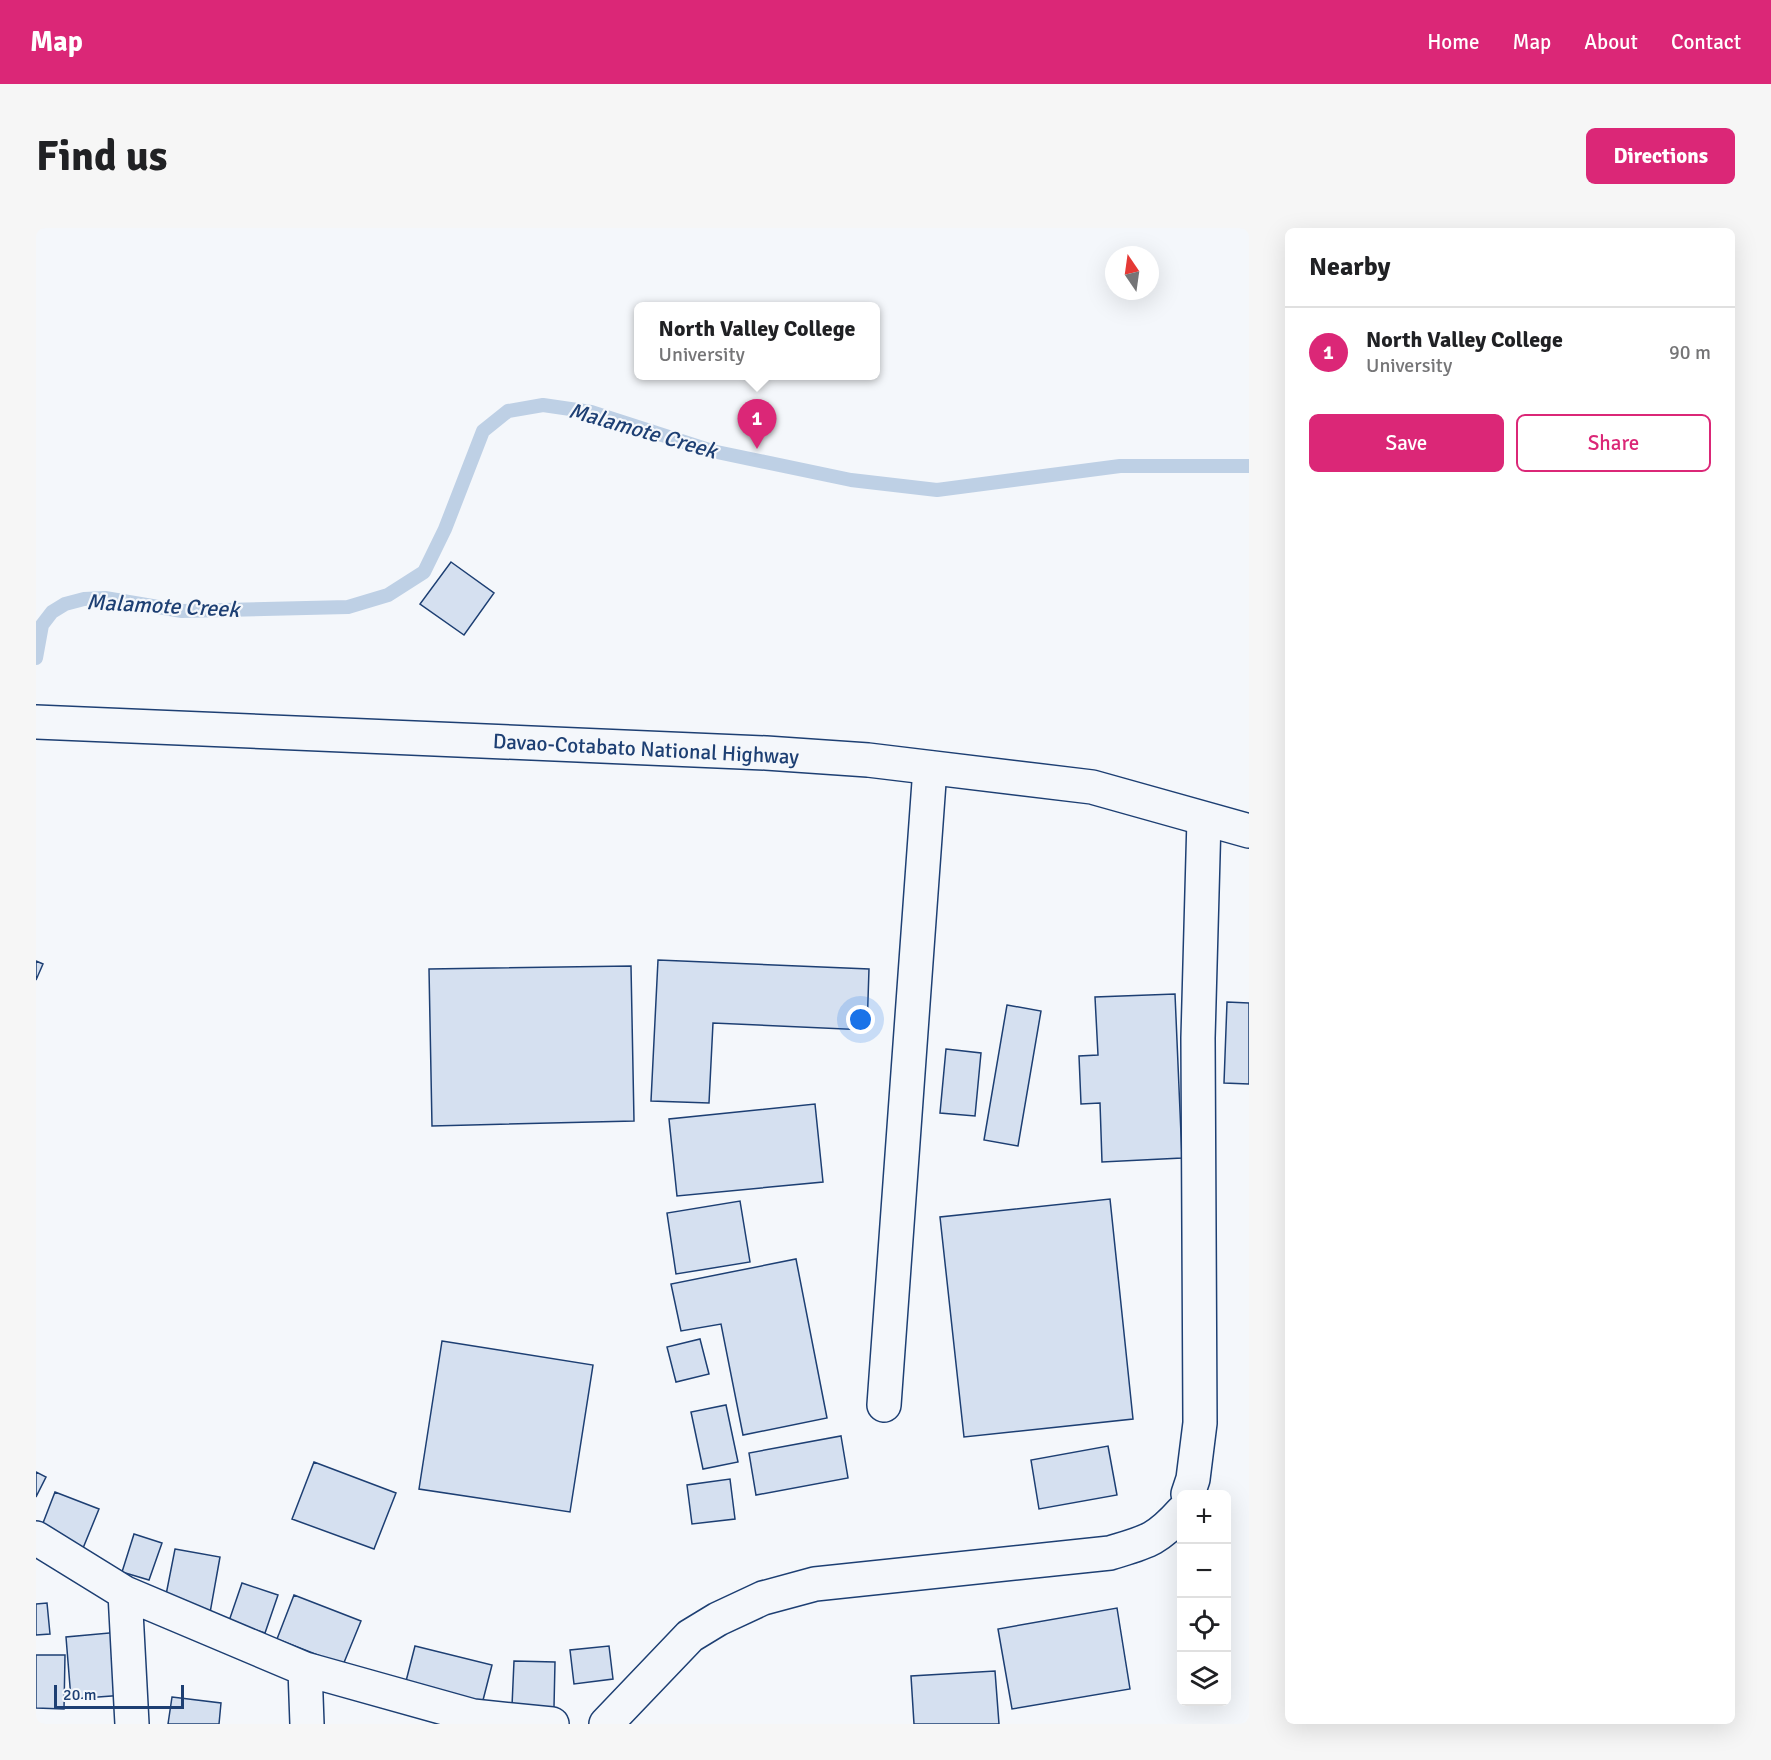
<!DOCTYPE html>
<meta charset="utf-8">
<style>
:root{--surface:#fff;--page:#f6f6f6;--text:#202124;--muted:#757577;--line:#e0e0e0;--accent:#db2777}
body{margin:0;font-family:Signika,sans-serif;background:var(--page);color:var(--text)}
.controls{position:absolute;right:18px;bottom:18px;display:grid;overflow:hidden;border-radius:9px;box-shadow:0 6px 24px #0002}
.controls button{width:54px;height:54px;display:grid;place-items:center;padding:0;border:0;border-bottom:2px solid var(--line);background:var(--surface);color:var(--text);font:30px sans-serif}
.compass{position:absolute;left:1069px;top:18px;width:54px;height:54px;border-radius:50%;background:var(--surface);box-shadow:0 6px 24px #0002;rotate:347deg}
.scale{position:absolute;left:18px;bottom:15px;width:130px;box-sizing:border-box;padding-left:6px;border:3px solid #1d3f73;border-top:0;font-size:16px;line-height:21px;white-space:nowrap;color:#1d3f73;-webkit-text-stroke:4px #f4f7fb;paint-order:stroke}
.you{position:absolute;left:825px;top:792px;width:21px;height:21px;margin:-15px;border:4px solid #fff;border-radius:50%;background:#1a73e8;box-shadow:0 0 0 9px #1a73e833}
.badge{display:grid;place-items:center;width:39px;height:39px;border-radius:50%;background:var(--accent);color:#fff;font-size:20px;font-weight:700}
.pin{position:absolute;translate:-50% -50px;filter:drop-shadow(0 2px 3px #0008)}
.pin::after{content:'';position:absolute;top:32px;width:21px;height:18px;background:inherit;clip-path:polygon(0 0,100% 0,50% 100%)}
.popup{position:absolute;left:598px;top:74px;width:246px;height:78px;box-sizing:border-box;display:grid;place-content:center;border-radius:9px;background:var(--surface);filter:drop-shadow(0 2px 4px #0005);font-size:20px;white-space:nowrap;color:var(--muted)}
.popup b{font-size:22px;color:var(--text)}
.popup::after{content:'';position:absolute;left:50%;top:100%;margin-left:-12px;border:12px solid transparent;border-top-color:var(--surface)}
.list{margin:0;padding:0;list-style:none}
h2{display:flex;justify-content:space-between;align-items:center;height:78px;margin:0;padding:0 24px;font-size:26px}
h2 small{font-size:20px;font-weight:400;color:var(--muted)}
.list li{display:grid;grid-template-columns:39px 1fr auto;gap:18px;align-items:center;box-sizing:border-box;height:90px;padding:0 24px;border-top:2px solid var(--line)}
.list b{display:block;font-size:22px;white-space:nowrap}
.list p{margin:0;font-size:20px;white-space:nowrap;color:var(--muted)}
.list em{font-size:20px;font-style:normal;color:var(--muted)}
.actions{display:flex;gap:12px;padding:18px 24px}
.actions a{flex:1;padding:14px 0;border:2px solid var(--accent);border-radius:9px;text-align:center;font-size:21px;color:var(--accent)}
.actions .main{background:var(--accent);color:#fff}
.icon{flex:none;width:33px;height:33px;fill:none;stroke:currentColor;stroke-width:2;stroke-linecap:round;stroke-linejoin:round}
.map{position:relative;flex:none;width:1213px;height:1496px;overflow:hidden;border-radius:9px}
header{display:flex;align-items:center;gap:36px;box-sizing:border-box;height:84px;padding:0 30px;background:var(--accent);color:#fff}
header strong{font-size:28px}
nav{display:flex;gap:33px;margin-inline-start:auto;font-size:21px}
.intro{display:flex;align-items:center;justify-content:space-between;box-sizing:border-box;height:144px;padding:0 36px}
h1{margin:0;font-size:42px}
.button{padding:15px 27px;border-radius:9px;background:var(--accent);color:#fff;font-size:21px;font-weight:700}
main{display:flex;gap:36px;padding:0 36px}
aside{flex:1;background:var(--surface);border-radius:9px;box-shadow:0 6px 24px #0002}
.map>svg:first-child{display:block}
.lines{fill:none;stroke-linecap:round;stroke-linejoin:round}
.stream{stroke:#bed0e5;stroke-width:14}
.building{fill:#d5e0f0;stroke:#1d3f73;stroke-width:1.5}
.minor-casing{stroke:#1d3f73;stroke-width:36}
.highway-casing{stroke:#1d3f73;stroke-width:36}
.minor{stroke:#f4f7fb;stroke-width:33}
.highway{stroke:#f4f7fb;stroke-width:33}
.labels{text-anchor:middle;stroke-width:4.5;stroke-linejoin:round;paint-order:stroke}
.street-label{font-size:21px;fill:#1d3f73;stroke:#f4f7fb}
.water-label{font-size:22px;font-style:italic;fill:#1d3f73;stroke:#f4f7fb}
</style>
<header>
<strong>Map</strong>
<nav><a>Home</a><a>Map</a><a>About</a><a>Contact</a></nav>
</header>
<div class="intro"><h1>Find us</h1><a class="button">Directions</a></div>
<main>
<div class="map">
<svg width="1213" height="1496" viewBox="0 0 1213 1496">
<rect width="100%" height="100%" fill="#f4f7fb"/>
<g class="lines">
<path class="stream" d="M0,430L6,397L16,384L29,376L48,371L69,370L146,383L312,379L352,367L388,344L409,301L447,203L472,183L507,177L555,184L676,223L815,252L901,262L1084,238H1213"/>
</g>
<path class="building" d="M415,334L458,365L428,407L384,376Z
M622,732L833,741L831,802L677,795L673,875L615,873Z
M0,733L7,736L0,752Z
M595,738L598,893L396,898L393,741Z
M1139,766L1146,930L1066,934L1064,875L1045,876L1043,828L1062,827L1059,769Z
M1191,774L1213,775V856L1188,855Z
M971,777L1005,783L982,918L948,912Z
M910,821L945,825L939,888L904,885Z
M779,876L787,954L641,968L633,891Z
M1074,971L1097,1191L928,1209L904,989Z
M704,973L714,1034L640,1046L631,985Z
M760,1031L791,1190L707,1207L685,1096L645,1103L635,1056Z
M664,1111L673,1146L640,1154L631,1119Z
M406,1113L557,1137L534,1284L383,1261Z
M690,1177L702,1234L667,1241L655,1184Z
M805,1208L812,1250L720,1267L713,1225Z
M1072,1218L1081,1267L1003,1281L995,1232Z
M278,1234L360,1265L338,1321L256,1291Z
M0,1244L10,1249L0,1269Z
M694,1251L699,1291L656,1296L651,1257Z
M19,1264L63,1281L45,1325L2,1308Z
M98,1306L126,1315L113,1352L86,1344Z
M139,1321L184,1329L174,1385L128,1377Z
M206,1355L242,1367L229,1405L193,1393Z
M258,1367L325,1393L307,1437L241,1411Z
M11,1375L14,1406L0,1407V1376Z
M1081,1380L1094,1461L976,1481L962,1401Z
M84,1404L89,1467L35,1471L30,1409Z
M379,1418L456,1437L445,1480L368,1461Z
M573,1418L577,1451L538,1456L534,1422Z
M0,1427H29L28,1481L0,1480Z
M478,1433L519,1434L518,1479L476,1478Z
M959,1443L963,1496H878L875,1448Z
M136,1469L185,1475L183,1496H132Z"/>
<g class="lines">
<defs>
<path id="minor" d="M848,1177L894,540
M1152,1266L1157,1251L1164,1195L1162,810L1168,591
M0,1310L89,1365L269,1441L437,1488L516,1496
M89,1365L96,1496
M269,1441L271,1496
M570,1496L654,1408L682,1391L727,1370L779,1356L1074,1325C1110,1314 1120,1313 1146,1284"/>
<path id="highway" d="M0,494L730,525L832,532L1056,559L1213,603"/>
</defs>
<use href="#minor" class="minor-casing"/>
<use href="#highway" class="highway-casing"/>
<use href="#minor" class="minor"/>
<use href="#highway" class="highway"/>
</g>
<g class="labels">
<g class="street-label">
<text transform="translate(610 521) rotate(3)" y="7">Davao-Cotabato National Highway</text>
</g>
<g class="water-label">
<text transform="translate(607 202) rotate(16)" y="8">Malamote Creek</text>
<text transform="translate(127 377) rotate(3)" y="8">Malamote Creek</text>
</g>
</g>
</svg>
<div class="controls">
<button>+</button>
<button>−</button>
<button><svg class="icon" aria-label="locate" viewBox="0 0 24 24"><circle cx="12" cy="12" r="6"/><path d="M12 2v4M12 18v4M2 12h4M18 12h4"/></svg></button>
<button><svg class="icon" aria-label="layers" viewBox="0 0 24 24"><path d="M12 4l9 5-9 5-9-5zM3 14l9 5 9-5"/></svg></button>
</div>
<svg class="compass" viewBox="-18 -18 36 36"><path d="M0-13l5 13h-10z" fill="#e53935"/><path d="M0 13l5-13h-10z" fill="#757577"/></svg>
<div class="scale">20 m</div>
<div class="you"></div>
<div class="pin badge" style="left:721px;top:221px">1</div>
<div class="popup"><b>North Valley College</b>University</div>
</div>
<aside>
<h2>Nearby<small></small></h2>
<ul class="list">
<li><span class="badge">1</span><div><b>North Valley College</b><p>University</p></div><em>90 m</em></li>
</ul>
<div class="actions"><a class="main">Save</a><a>Share</a></div>
</aside>
</main>
